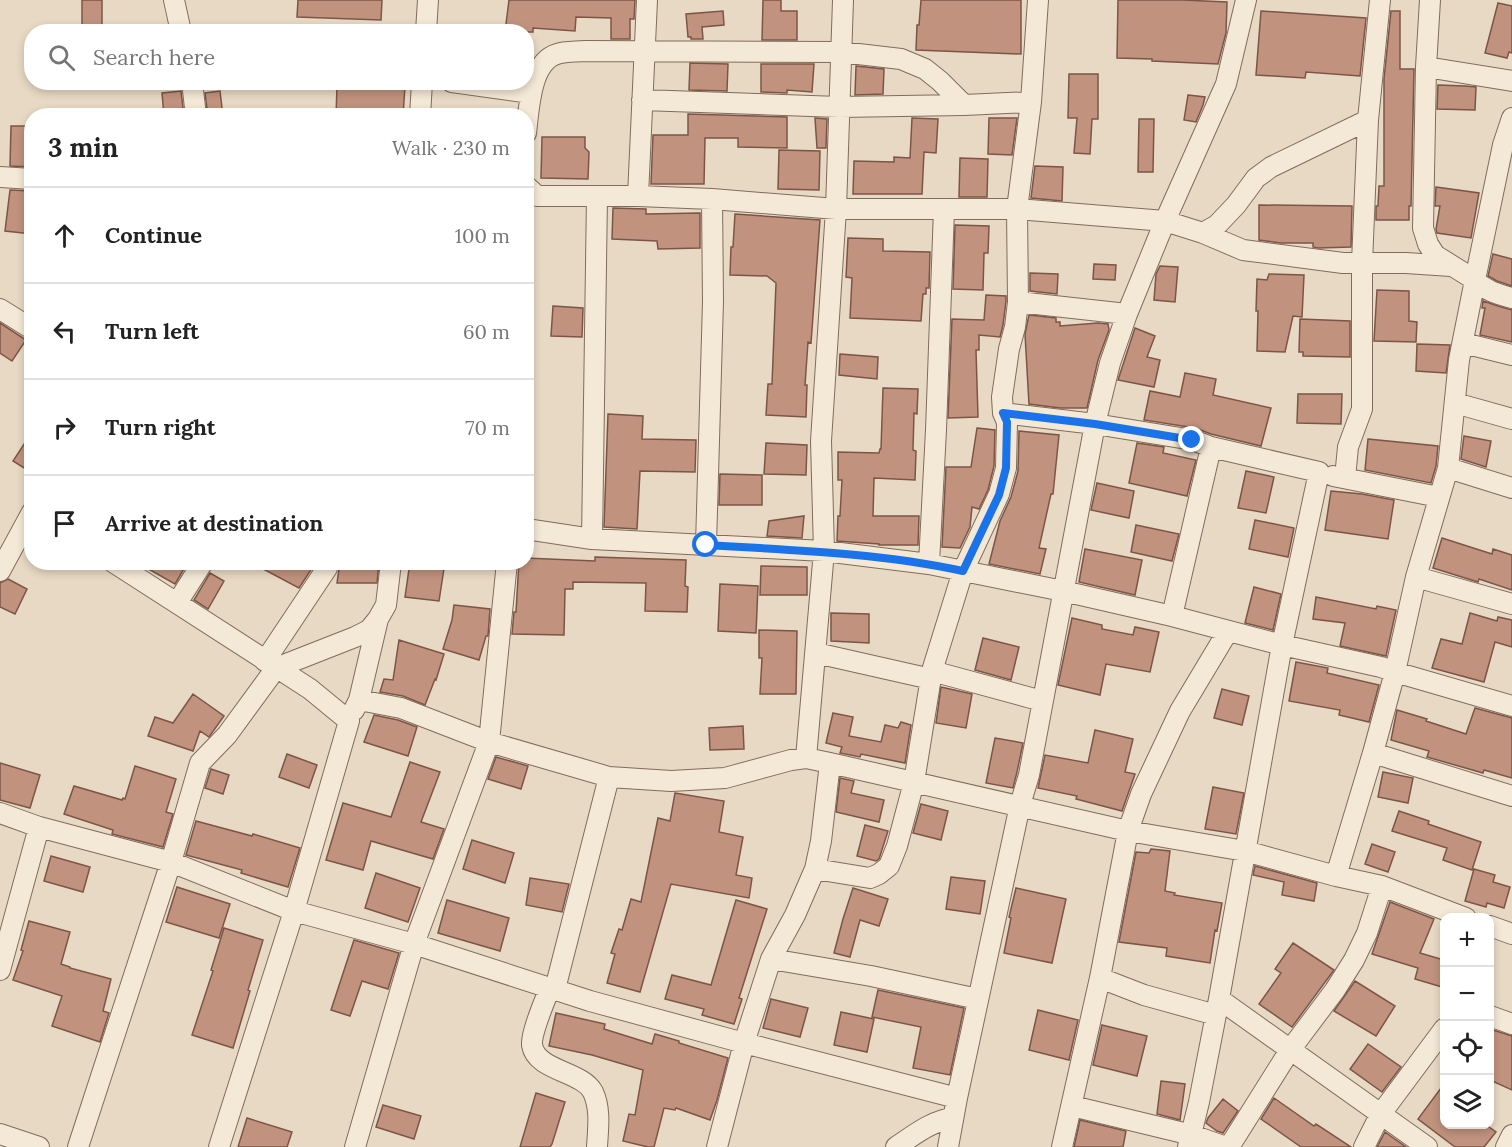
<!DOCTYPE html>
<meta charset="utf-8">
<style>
:root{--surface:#fff;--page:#f6f6f6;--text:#222;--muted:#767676;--line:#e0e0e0}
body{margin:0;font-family:Lora,serif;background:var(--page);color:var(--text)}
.controls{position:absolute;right:18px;bottom:18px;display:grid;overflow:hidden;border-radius:12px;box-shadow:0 3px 9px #0003}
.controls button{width:54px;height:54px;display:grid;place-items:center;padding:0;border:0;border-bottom:2px solid var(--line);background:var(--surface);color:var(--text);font:30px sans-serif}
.stop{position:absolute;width:18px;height:18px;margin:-14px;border:4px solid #1a73e8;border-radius:50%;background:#fff}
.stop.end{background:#1a73e8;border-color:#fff;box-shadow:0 2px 6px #0008}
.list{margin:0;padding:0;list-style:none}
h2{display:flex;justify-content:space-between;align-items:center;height:78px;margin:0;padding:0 24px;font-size:26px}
h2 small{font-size:20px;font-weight:400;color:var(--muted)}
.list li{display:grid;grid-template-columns:39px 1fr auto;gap:18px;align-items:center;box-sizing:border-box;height:96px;padding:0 24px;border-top:2px solid var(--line)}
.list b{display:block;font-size:22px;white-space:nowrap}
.list em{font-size:20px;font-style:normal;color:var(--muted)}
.icon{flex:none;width:33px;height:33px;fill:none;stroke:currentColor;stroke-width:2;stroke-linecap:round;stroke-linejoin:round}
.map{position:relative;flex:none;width:1512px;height:1147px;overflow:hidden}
.search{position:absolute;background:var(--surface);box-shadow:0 3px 9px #0003;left:24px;top:24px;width:510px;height:66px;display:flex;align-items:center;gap:15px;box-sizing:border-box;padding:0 21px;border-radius:24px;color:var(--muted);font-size:22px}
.panel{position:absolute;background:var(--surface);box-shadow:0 3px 9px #0003;left:24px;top:108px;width:510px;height:462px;border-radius:24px}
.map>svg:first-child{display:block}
.building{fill:#c1937e;stroke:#7c5546;stroke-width:1.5}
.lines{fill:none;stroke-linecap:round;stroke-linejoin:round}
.street-casing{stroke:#806c5d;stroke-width:22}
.street{stroke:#f4e8d6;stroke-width:20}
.route{stroke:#1a73e8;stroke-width:8}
</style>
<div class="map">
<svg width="1512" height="1147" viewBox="0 0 1512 1147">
<rect width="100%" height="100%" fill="#e8d9c4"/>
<path class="building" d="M82,0H102V29H82Z
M298,0H382L381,20L297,17Z
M509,0H635L634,19H630V39H611V18L576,17L575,31L533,28V32H505Z
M763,0H781V11H797V40H762Z
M921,0H1021V54L916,50L917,25H919Z
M1118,0H1183L1227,2L1226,33L1218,64L1152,61V59L1117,58Z
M1498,3L1512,6V53L1509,52L1507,58L1485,53Z
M723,11L724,25L702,27L703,39H691V37H688L686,14Z
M1261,11L1366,18L1360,76L1306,72L1305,78L1256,75Z
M1391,11H1400V69H1414L1411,206H1409V220H1376V206H1378L1379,186H1384V79Z
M690,63L728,64L727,91L689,90Z
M761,64H814L812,92L787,90V93L761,92Z
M856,66L884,69L883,94L855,95Z
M1069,74H1098V119H1092L1090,154L1074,153L1077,118H1068Z
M369,84L405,86L403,116L364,113V116H336L337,86L368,87Z
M1438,85L1465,86L1476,87L1475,110L1437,109Z
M181,91L184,116H164L162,93Z
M220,91L223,116H208L205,93Z
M1188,95L1205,97L1203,105L1196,122L1184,120Z
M688,114L787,117V148L738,147V138H705L704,184H651L653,135H688Z
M815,118L827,119L826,148H817Z
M912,118L938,119L936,153L924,152L922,194H853L854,161L894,162V157L910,158Z
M989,118H1017L1012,155L988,154Z
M1139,119H1154L1153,172H1138Z
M11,126H32V167L10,166Z
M542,137H585V148L589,152L588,179L541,178Z
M779,150L820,151L819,190L778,189Z
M960,158L988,159L987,197H959Z
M1035,166L1063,167L1062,201L1031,198Z
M1436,187L1479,193L1471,238L1437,233L1436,229L1440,206H1435Z
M10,190L32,191V234L5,231Z
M1259,205L1352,206L1351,247L1318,248L1313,247V243H1280L1259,240Z
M613,208L646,209V214L700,213V248L658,249L657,241L612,239Z
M735,214L820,220L811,343L808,342L805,385H807L806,417L766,415L768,384H772L776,283L767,276L730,275L731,247H733Z
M955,225L989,226L988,253H984L983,290L953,289Z
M848,238L883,239V251L930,252L929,288H926V294H923L921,321L850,318L852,278L846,277Z
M1493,254L1512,259V286L1497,281L1488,276Z
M1094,264L1116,265L1115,280L1093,279Z
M1160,266L1178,267L1175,302L1154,300L1156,274Z
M1030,273L1058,274L1057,294L1030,291Z
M1269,274L1304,275L1302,317L1293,316L1285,352L1257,351L1258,311H1256L1257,279L1267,280Z
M1377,290L1409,291V321L1417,322L1416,342L1374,341Z
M986,295L1006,296V301L1003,325L1000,337L979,335V350H976L978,417L948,418L952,319L984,320Z
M1483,301L1498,306L1512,310V342L1480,335L1485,308H1482Z
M553,306L583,308L582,337L551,336Z
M1029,315L1056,318V322H1060V326L1098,323L1108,324L1109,330L1098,360L1087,408H1060L1029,404L1025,334Z
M1300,319L1350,321V357L1303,356V352H1299Z
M0,323L26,340L12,361L0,353Z
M1135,328L1155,336L1147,357L1160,360L1154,387L1118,380Z
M1417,344L1450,345L1446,373L1416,371Z
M840,354L878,357L877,379L839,375Z
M1185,373L1216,379L1213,395L1271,408L1261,446L1211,434L1195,428L1144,420L1150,391L1180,397Z
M883,388L918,389L917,414L914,413L913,450L916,451L915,480L874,478L873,516H919L918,545H879V544L837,541L838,516H840L842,480H838V452L879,453L880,449H881Z
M1298,394H1342L1341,424L1297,423Z
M608,414L643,416L642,439L696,440L695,472L640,471L637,529L604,527Z
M977,428L995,430L994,466L988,490L979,509L972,507L970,527L960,548L942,547L946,467H971Z
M1019,431L1059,435L1053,494H1051L1039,548L1046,549L1040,574L989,564L1000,521L1011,497L1018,471Z
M32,432V473L13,461Z
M1464,436L1491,441L1486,467L1461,459Z
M1368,439L1438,446L1436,466L1431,483L1365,470Z
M766,443L807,445L806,475L764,474Z
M1137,443L1164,447L1163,453L1196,460L1187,496L1129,483Z
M1246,471L1274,477L1266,513L1238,508Z
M720,474L762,475V505H719Z
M1097,483L1134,491L1129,518L1091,510Z
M1331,491L1362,494L1394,500L1388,539L1325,530Z
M804,516L802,538L767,536L769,521Z
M1255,520L1294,528L1288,557L1249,549Z
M1136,525L1179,534L1172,561L1131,552Z
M1442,538L1492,554L1493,549L1512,555V590L1479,579L1478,582L1433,568Z
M1085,549L1142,560L1135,595L1079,582Z
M595,557L686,560L685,586L688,587L687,612L645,611L646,583L573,582V589H565L564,635L512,634L514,612H516L519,562H526V558L595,561Z
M136,562H188L175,584Z
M250,562H316L299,588Z
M340,562H379L377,583H337Z
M410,562H445L439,601L405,597Z
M761,566L807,567V595H760Z
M210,573L224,581L208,609L194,600Z
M8,579L27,589L15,614L0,607V583Z
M720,584L758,586L756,633L718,631Z
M1254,587L1281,594L1273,630L1245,623Z
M1316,597L1376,609L1377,606L1396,610L1386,656L1340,646L1345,623L1313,619Z
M454,605L490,609L488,636H486L479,660L443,649L452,620Z
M831,613L869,614V643L831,641Z
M1470,613L1497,621L1498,617L1512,620V647L1495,642L1484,682L1432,668L1441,639L1462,644Z
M1072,618L1102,625V629L1133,635L1135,627L1159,632L1150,672L1106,664L1100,695L1058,685Z
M759,630L797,631L796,694H760L762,658H759Z
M983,638L1019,647L1011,680L975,670Z
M399,640L444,654L436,680L435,679L425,705L403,696L380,692L384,679L393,680Z
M1296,662L1328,668L1327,673L1379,685L1369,722L1339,715L1340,710L1289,701Z
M941,687L972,694L966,728L936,723Z
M1222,689L1249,696L1242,725L1214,718Z
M193,694L224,716L209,737L200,731L193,751L148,736L155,717L173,723Z
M1475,708L1512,718V778L1484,770L1483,773L1427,757L1429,751L1391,740L1397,710L1427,719L1426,721L1466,734Z
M833,713L853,717L849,736L881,742L885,725L898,728L901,722L911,725L905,763L861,754L860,757L840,753L842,747L826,743Z
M374,715L398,720L417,727L408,756L364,742Z
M743,726L744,749L710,750L709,728Z
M1095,730L1133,739L1125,772L1135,774L1122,811L1076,799L1077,796L1038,788L1045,755L1088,763Z
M995,738L1023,743L1017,772L1013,788L986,783Z
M287,754L317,765L309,788L279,777Z
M496,757L528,766L521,789L488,779Z
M410,762L440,772L421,822L444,829L433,859L371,841L363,870L326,860L343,803L391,817Z
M0,763L40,775L30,808L0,800Z
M135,766L176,779L166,812L173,814L163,847L112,834L113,830L64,814L74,786L122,800L123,798L125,799Z
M211,769L229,775L223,794L205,788Z
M1383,772L1413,778L1408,803L1378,797Z
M840,778L854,781L851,793L884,800L879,822L836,812Z
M1213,787L1244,793L1236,834L1205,829Z
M675,793L724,801L719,832L743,837L736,875L752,878L749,898L671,884L640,992L607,983L615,954L611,953L619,929L622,930L631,899L641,902L658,818L670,821Z
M921,804L948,811L941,840L913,833Z
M1399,811L1429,821L1428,824L1481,842L1472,870L1443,860L1447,848L1392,831Z
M196,821L252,836L253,834L300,848L288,887L241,873L242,870L186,855Z
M865,825L888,831L879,859L876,861L857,856Z
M472,840L514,853L505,883L463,869Z
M1372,844L1395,852L1388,872L1365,864Z
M1151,849L1170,851L1165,891L1175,893L1174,895L1222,903L1217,931L1215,930L1210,963L1166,956L1167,948L1119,942L1136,852L1149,853Z
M51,856L90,867L83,892L44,881Z
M1255,866L1317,883L1314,901L1282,895L1284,882L1253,875Z
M1474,869L1495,875L1493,882L1510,887L1504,908L1487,903L1486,907L1465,901Z
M376,873L420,888L408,922L365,908Z
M951,877L985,881L980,914L946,909Z
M530,878L569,884L562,912L526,905Z
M177,887L230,904L219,938L166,922Z
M853,888L888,899L879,926L860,920L850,957L834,953L843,919Z
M1016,888L1066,899L1052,963L1004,953L1011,918L1009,917Z
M447,900L509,918L500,951L438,933Z
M736,900L767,909L739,998L742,999L734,1024L702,1015L704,1009L665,999L672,975L711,985Z
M1390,902L1434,919L1420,953L1444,960V979L1442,987L1415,979L1418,968L1372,954Z
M29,921L70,932L61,964L70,967V968L111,979L103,1011L109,1013L100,1042L52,1026L62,996L13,980L23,951L21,950Z
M224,928L263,940L248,990L250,991L233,1048L192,1035L213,971L211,970Z
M354,940L399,953L388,989L362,981L350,1016L331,1010Z
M1293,943L1334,970L1292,1027L1259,1004L1281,973L1275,969Z
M1355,981L1395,1006L1376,1036L1334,1011Z
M878,990L964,1008L950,1075L913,1068L921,1027L872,1017Z
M771,999L808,1008L800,1037L763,1028Z
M1038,1010L1078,1020L1069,1060L1029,1050Z
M841,1012L874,1019L867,1052L834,1045Z
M556,1013L605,1024L604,1029L652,1044L655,1034L679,1041V1043L728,1058L717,1100L710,1120L676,1108L675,1110L664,1108L654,1147H648L623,1141L629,1114L635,1115L643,1070L592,1055L549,1046Z
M1102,1025L1147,1036L1137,1076L1093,1065Z
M1490,1029L1512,1036V1090L1490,1080Z
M1368,1044L1401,1067L1382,1092L1350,1069Z
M1161,1081L1185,1084L1180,1120L1157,1114Z
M1444,1084V1125H1486L1496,1132L1484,1147H1455L1418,1119Z
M536,1093L565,1102L552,1144L550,1147H520Z
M1274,1098L1314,1126L1316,1124L1351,1147H1301L1261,1119Z
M1223,1099L1238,1111L1223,1133L1217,1131L1206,1123L1208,1118Z
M383,1105L421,1116L414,1139L376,1127Z
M247,1118L292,1132L287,1147H238Z
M1080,1120L1126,1131L1123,1147H1074Z
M1385,1132L1406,1147H1377Z"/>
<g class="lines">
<defs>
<path id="street" d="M174,0L181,32
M1246,0L1226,84L1165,221L1203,233L1217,225L1236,205L1256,178L1271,167L1368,120L1380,0
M1430,0L1426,67L1423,228L1428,244L1435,255L1475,280L1459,360L1448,468L1416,577L1395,672L1512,706
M426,32L428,0
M1426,67L1512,81
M192,82L196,116
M452,82L531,93
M642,100L839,107L964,105L1031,102
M420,116L422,82
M1512,118L1503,145L1475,280C1486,291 1497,294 1512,298
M526,133C529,110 530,62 557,54C565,51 576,52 585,51L841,52L901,59L925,69L940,81L964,105
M0,177L32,179
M526,186L537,196H638L712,199L836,209H1017L1165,221L1127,314L1110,363L1095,424L1029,775L1020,805L957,1098L948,1147
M638,196L647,0
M1203,233L1243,250L1343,263H1406L1451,266
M1018,302L1127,314
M0,309L32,329
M1463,343L1512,355
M1455,403L1512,419
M1003,413L1095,424L1193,440L1211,447L1319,472L1282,645L1219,999L1199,1102L1188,1147
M1448,468L1512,488
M1333,476L1439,497
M1345,478L1348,447L1362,409V263L1368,120
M526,529L592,539L824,551L929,564L1063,591L1172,616L1282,645L1381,667L1395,672L1373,753L1512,796
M592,539L597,196
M706,545L713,301L712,199
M113,562L310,689L349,721L294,911L414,944L590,1001L744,1043L957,1098
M929,564L936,430L944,209
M0,571L32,512
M1416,577L1512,604
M177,603L203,562
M1172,616L1211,447
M816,653L931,679
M265,661L327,568L328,562
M932,671L1042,701
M359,700L401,708L489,742L609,777L671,781L725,778L791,760L806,758L830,763L1128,831L1245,851L1336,876L1382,886L1466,918
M354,710L359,700L378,619
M806,758L824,551L821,441L836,209L843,0
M0,813L39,827L171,862L294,911L219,1147
M815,869L870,878L879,874L889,866L897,846L914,782L932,671L963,571L999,494L1006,468L1007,422L1003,413L1002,397L1009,349L1015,327L1018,302L1017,209L1031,102L1038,0
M1336,876L1373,753
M1490,926L1512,934
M771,959L871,976L978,999
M0,970L39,827
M1100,978L1144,995L1216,1015
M550,987C545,1001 531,1032 532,1045C536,1071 582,1071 593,1092C601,1109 598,1129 597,1147
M555,989L609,777
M1219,999L1427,1147
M1490,1016L1512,1024
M1072,1106L1192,1135L1226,1147
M0,1134L39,1147
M78,1147L171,862L200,763L227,735L276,668L355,637L369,630L378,619L386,605L391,562
M355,1147L414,944L489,742L507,562
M717,1147L744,1043L771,959L795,915L815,869L821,841L830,763
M896,1147C914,1135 931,1121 953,1118
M1062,1147L1100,978L1128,831L1141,794L1180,711L1228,631
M1229,1147L1290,1050L1335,990L1354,960L1367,933L1382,886
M1364,1147L1380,1115L1444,1029
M1506,1147L1512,1135"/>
</defs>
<use href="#street" class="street-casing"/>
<use href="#street" class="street"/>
</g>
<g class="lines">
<path class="route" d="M706,545C792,550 879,553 963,571L999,495L1006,468L1007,422L1003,413L1095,424L1192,440"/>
</g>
</svg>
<div class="controls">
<button>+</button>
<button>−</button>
<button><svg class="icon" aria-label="locate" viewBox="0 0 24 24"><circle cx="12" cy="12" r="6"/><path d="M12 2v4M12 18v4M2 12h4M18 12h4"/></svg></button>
<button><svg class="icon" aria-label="layers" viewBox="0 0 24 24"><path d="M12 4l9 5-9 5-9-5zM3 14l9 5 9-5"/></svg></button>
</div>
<div class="stop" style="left:706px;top:545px"></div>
<div class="stop end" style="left:1192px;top:440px"></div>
<div class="search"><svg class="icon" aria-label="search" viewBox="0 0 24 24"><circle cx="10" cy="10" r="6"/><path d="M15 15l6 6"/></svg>Search here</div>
<section class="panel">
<h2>3 min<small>Walk · 230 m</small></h2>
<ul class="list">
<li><svg class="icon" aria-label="ahead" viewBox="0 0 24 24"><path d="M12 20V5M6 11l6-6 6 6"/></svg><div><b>Continue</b></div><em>100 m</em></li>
<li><svg class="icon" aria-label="left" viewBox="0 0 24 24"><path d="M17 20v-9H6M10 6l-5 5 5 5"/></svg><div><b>Turn left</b></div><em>60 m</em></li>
<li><svg class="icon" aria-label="right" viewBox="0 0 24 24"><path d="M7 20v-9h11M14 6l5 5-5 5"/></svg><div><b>Turn right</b></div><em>70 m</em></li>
<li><svg class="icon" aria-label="arrive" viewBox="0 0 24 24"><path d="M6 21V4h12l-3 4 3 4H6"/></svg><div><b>Arrive at destination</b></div></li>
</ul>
</section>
</div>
